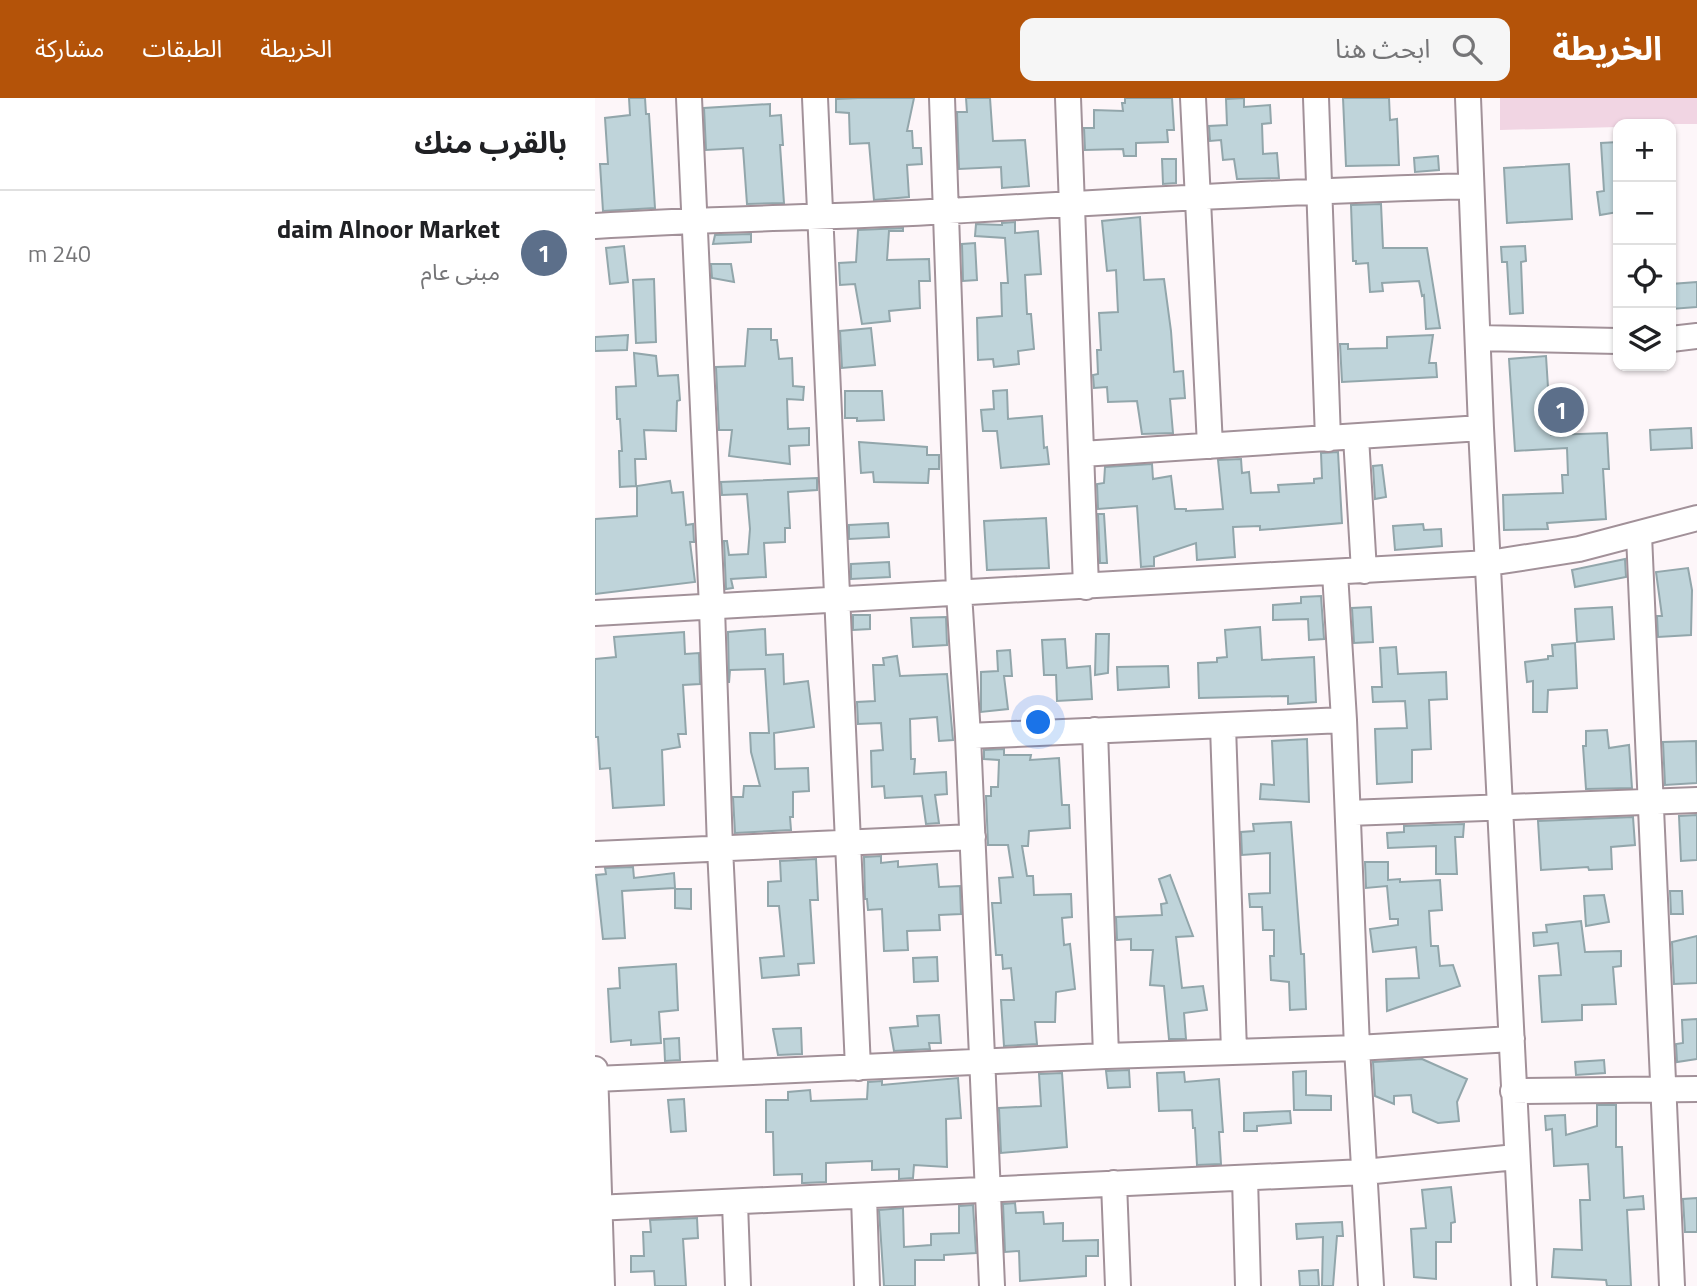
<!DOCTYPE html>
<html lang="ar">
<meta charset="utf-8">
<style>
:root{--surface:#fff;--page:#f6f6f6;--text:#202124;--muted:#757577;--line:#e0e0e0;--accent:#b45309}
body{margin:0;font-family:"Titillium Web","Noto Sans Arabic",sans-serif;background:var(--page);color:var(--text);direction:rtl}
.controls{position:absolute;right:21px;top:21px;display:grid;overflow:hidden;border-radius:14px;box-shadow:0 2px 5px #0004}
.controls button{width:63px;height:63px;display:grid;place-items:center;padding:0;border:0;border-bottom:2px solid var(--line);background:var(--surface);color:var(--text);font:35px sans-serif}
.you{position:absolute;left:444px;top:625px;width:24px;height:24px;margin:-18px;border:5px solid #fff;border-radius:50%;background:#1a73e8;box-shadow:0 0 0 10px #1a73e833}
.badge{display:grid;place-items:center;width:46px;height:46px;border-radius:50%;background:var(--accent);color:#fff;font-size:23px;font-weight:700}
.pin{position:absolute;translate:-50% -50%;border:4px solid #fff;box-shadow:0 2px 7px #0006}
.list{margin:0;padding:0;list-style:none}
h2{display:flex;justify-content:space-between;align-items:center;height:91px;margin:0;padding:0 28px;font-size:30px}
h2 small{font-size:23px;font-weight:400;color:var(--muted)}
.list li{display:grid;grid-template-columns:46px 1fr auto;gap:21px;align-items:center;box-sizing:border-box;height:126px;padding:0 28px;border-top:2px solid var(--line)}
.list b{display:block;font-size:26px;white-space:nowrap}
.list p{margin:0;font-size:23px;white-space:nowrap;color:var(--muted)}
.list em{font-size:23px;font-style:normal;color:var(--muted)}
.icon{flex:none;width:38px;height:38px;fill:none;stroke:currentColor;stroke-width:2;stroke-linecap:round;stroke-linejoin:round}
.map{position:relative;flex:none;width:1102px;height:1188px;overflow:hidden;direction:ltr}
header{display:flex;align-items:center;gap:42px;box-sizing:border-box;height:98px;padding:0 35px;background:var(--accent);color:#fff}
header strong{font-size:33px}
nav{display:flex;gap:38px;margin-inline-start:auto;font-size:24px}
.search{width:490px;height:63px;background:var(--page);display:flex;align-items:center;gap:18px;box-sizing:border-box;padding:0 24px;border-radius:14px;color:var(--muted);font-size:26px}
main{display:flex}
aside{flex:1;background:var(--surface)}
.map>svg:first-child{display:block}
.green{fill:#f1d5e3}
.building{fill:#bfd4da;stroke:#92a6ab;stroke-width:2}
.lines{fill:none;stroke-linecap:round;stroke-linejoin:round}
.minor-casing{stroke:#a29199;stroke-width:28}
.minor{stroke:#fff;stroke-width:24}
</style>
<header>
<strong>الخريطة</strong>
<div class="search"><svg class="icon" aria-label="search" viewBox="0 0 24 24"><circle cx="10" cy="10" r="6"/><path d="M15 15l6 6"/></svg>ابحث هنا</div>
<nav><a>الخريطة</a><a>الطبقات</a><a>مشاركة</a></nav>
</header>
<main>
<div class="map">
<svg width="1102" height="1188" viewBox="0 0 1102 1188">
<rect width="100%" height="100%" fill="#fdf6f9"/>
<path class="green" d="M905,0H1102V26H1023V29L905,32Z"/>
<path class="building" d="M34,0H50L51,16H54L60,110L8,113L5,66H13L10,20L35,17Z
M263,0H319L312,33H317L318,50H326L327,66L312,67L314,99L279,102L274,45L255,46L254,15L241,14V1Z
M371,0H395L398,43L430,42L434,88L407,90L406,69L364,71L362,14H372Z
M530,0H577L579,32H572L573,44L541,45V58H529L528,51L490,52L489,30H499V12L528,13L527,5H530Z
M649,0V9L675,7L676,25L667,26L668,56L682,55L684,80L642,81L639,61L628,62L626,42L615,43L614,28L632,27L631,1Z
M748,0H794L795,22L802,21L804,67L751,68Z
M175,6V18L186,17L188,47H185L189,105L152,106L148,50L111,52L109,10Z
M1023,44V114L1005,117L1002,94L1009,93L1006,45Z
M843,58L844,72L820,74L819,60Z
M567,61H581V85L568,86Z
M974,66L977,121L912,125L909,70Z
M786,106L788,150H832L845,230L831,231L829,197L827,198L824,183L787,185L788,193L775,194L773,165L761,166V163H758L756,107Z
M545,119L549,182L569,181L576,233L579,274L588,273L590,300L575,301L578,335L547,336L542,303L513,304L512,289L499,290L498,277L503,276L502,252H506L504,215L523,214L521,172L512,173L507,123Z
M420,124V135L443,133L446,176L430,177L432,216H436L439,251L423,253L424,266L399,269L398,261L383,262L382,220L407,218L406,185H413L410,140L380,138L381,126L407,127V125Z
M308,130V133H294L292,162L334,161L335,183H324L325,210L294,213L295,223L267,226L260,186L245,187L244,165L261,164L263,132Z
M156,136V144L118,146L120,137Z
M380,145L382,182L368,183L367,146Z
M29,148L33,184L15,186L11,150Z
M930,148L931,163L926,164L928,215L915,216L912,164H907L906,149Z
M116,166H136L139,184L117,180Z
M59,181L61,244L41,245L38,182Z
M1102,184V209L1076,211V186Z
M276,230L280,267L247,270L245,233Z
M153,231H176V242H182L184,261L197,260L198,288L209,289L208,302L192,301L193,331L214,330V347L194,348L195,366L134,358L137,332H124L121,269L150,268Z
M33,237L32,252L0,253V239Z
M838,237L834,265H841L842,279L747,284L745,246H753V251L792,250V239Z
M39,255L61,258L63,278L83,277L85,302L82,303L81,333L49,332L51,361H40L41,388L25,389L24,353H27L25,321H22L21,289L41,288Z
M951,258L956,337L1012,335L1014,371H1008L1011,421L952,425L953,431L909,432L908,397L968,395L967,377H973L972,350L920,353L914,261Z
M412,292L413,321L447,318L449,350L452,349L454,366L406,370L402,333H388L386,312L399,311L398,293Z
M250,293H287L289,322L262,323V320H250Z
M1096,330L1097,350L1056,352L1055,332Z
M264,344L332,349V357H344V371H334L333,385L279,384L278,374L266,375Z
M743,354L747,425L665,432V428L638,429L640,459L602,462L601,445L559,459V468L546,469L542,408L503,411L502,386L509,385L510,369L557,366L558,381L576,378L580,411H591V413L628,411L623,362L646,361L647,375L654,374L656,395L684,394L683,387L719,385V381L727,380L726,355Z
M787,367L791,399L780,401L778,368Z
M222,380V392L193,394L195,430H190V444L169,445L171,479L136,481L138,490L131,491L129,443H132L134,457L153,456L155,431L152,396L127,397L126,384Z
M75,383L77,395L88,394L91,427L98,426L99,444H95L100,484L0,496V421L42,418V388Z
M503,416H509L512,465H505Z
M451,420L454,470L392,472L389,423Z
M293,425L294,439L254,441V427Z
M828,426L829,432L846,431L847,448L800,452L798,428Z
M1030,461L1031,479L980,489L977,472Z
M294,464L295,479L256,481V466Z
M1093,470L1097,492L1096,537L1063,539L1062,518H1067L1061,474Z
M726,498L729,541L714,542L713,521L678,522V507L706,505V499Z
M776,509L778,544L759,545L757,510Z
M1017,509L1019,541L982,544L980,511Z
M258,517H275V531L258,532Z
M351,519L352,547L318,549L316,520Z
M665,529L667,562L719,559L721,604L693,606V598L604,600L603,565L622,564V560L632,559L630,532Z
M170,531L171,557L188,556L189,586L213,583L219,629L179,635L180,671L213,670L214,693L198,694V719H195L196,732L140,735L138,699H148L149,688H165L156,654L155,635H174L170,571L135,572L134,585L133,534Z
M89,534L90,556L104,555L105,586L88,587L91,636H83L85,649L67,652L69,707L18,710L15,670L5,671L3,639H0V561L21,559L19,539Z
M501,536H514L513,575L500,577Z
M470,541L472,570L495,568L497,601L462,603L461,577H449L447,542Z
M980,545L982,590L953,592L952,614H938V583L932,584L930,564L953,561V558H958L957,547Z
M801,549L803,576L851,574L852,601L834,602L836,651L817,652V684L782,686L780,631L812,630L810,603L778,604L777,589H787L785,550Z
M415,552L417,578H409L413,611L386,614V574L403,573L402,553Z
M302,558L305,578L352,576L358,642L344,643L342,619L315,621L316,661H320L319,676L351,674L352,696L340,697L344,725L331,726L327,698L290,700L289,688L277,689L276,653L288,652L286,625L263,626L262,604L280,603L278,567H289L288,560Z
M573,568L574,589L523,592L522,569Z
M1012,632L1014,650L1034,647L1037,690L991,691L988,648H991V633Z
M712,641L714,704L665,701L666,686L679,687L677,643Z
M1101,643L1102,685L1070,687L1068,644Z
M409,651V657H436L435,662L464,660L467,707H474L475,730L434,733L433,748H427L432,778H438L439,797L476,796L477,819L467,820L469,847L475,846L480,891L461,894L460,924H440L442,946L409,948L406,902H419L416,870L408,871L407,857H401L397,805H406L404,780L418,779L413,747H393L391,698H396V689H403L404,662L389,661V652Z
M1102,717V762L1086,763L1084,718Z
M1038,719L1040,747L1016,749L1017,771L994,772L993,769L946,772L943,723Z
M696,724L706,856H709L711,911L695,912L694,884L676,882L675,858H679V832H668L667,809H655L654,796L675,795V755L647,757L646,734L659,733L658,726Z
M869,726L868,739H860L862,776H841V748L793,750L792,735L809,734V728Z
M286,758V765L303,763V769L342,766L344,789L365,788L366,816L344,817L345,832L312,833L313,852L289,853L287,811L273,812L272,801H270L269,759Z
M221,761L223,802H215L219,865L203,866L204,877L167,880L165,860L189,858L184,808H173V784L186,783L185,763Z
M770,764H793V782L805,781V784L845,782L847,812L834,813L836,848H843L845,868L858,867L865,888L792,913L791,881L824,880L821,849L778,854L775,831L803,827V821H795L792,788L771,790Z
M38,769L39,780L79,775L80,790L27,793L30,840L8,841L1,777L11,776L10,770Z
M575,777L598,838L581,839L587,890L608,888L612,912L589,915L591,941H574L569,888L555,887L558,852H536V841L522,842L521,819L567,817L566,806L572,805L564,781Z
M80,791H96V811L80,810Z
M1075,793H1087L1088,816H1076Z
M1009,797L1014,824L991,828L989,798Z
M986,823L990,854L1026,853V868L1018,869L1021,906L987,907V922L947,924L944,878L966,877L963,845L939,848L938,835L952,834L951,827Z
M1102,838V885L1079,886L1077,844Z
M342,859L343,883L319,884L318,860Z
M81,866L83,912L64,914L66,945L36,947V942L16,944L13,891L25,890L24,870Z
M344,917L346,945H334L335,951L299,953L295,930L323,928L322,918Z
M1102,921V961L1082,964L1081,946L1088,945L1087,922Z
M206,930L207,956L183,957L178,931Z
M84,940L85,962L70,963L69,941Z
M827,961L872,981L862,1004L864,1023L843,1025L818,1014L816,997L799,998V1006L780,998L778,964Z
M1009,962L1010,975L981,977L980,964Z
M534,972L535,989L513,990L511,973Z
M711,973V997L736,998V1012H699L698,974Z
M589,974L590,984L624,981L628,1034H624L626,1066L602,1067L600,1030H598L597,1012L564,1013L562,975Z
M467,975L472,1049L406,1055L404,1010L446,1008L444,976Z
M363,980L366,1020L351,1021L352,1069L319,1067L318,1080L304,1081V1071L277,1072V1063L231,1065V1084L209,1085H207V1076L179,1077L178,1034H171V1002H193V994L215,992L216,1003L272,1001L273,984L287,983V987Z
M89,1001L91,1033L76,1034L73,1002Z
M1002,1007H1021V1049H1027L1029,1100L1048,1098L1049,1111L1032,1112L1036,1188H1012L1011,1182L957,1179L959,1151L987,1152L985,1102H995L993,1066L959,1068L957,1031L951,1032L950,1018L970,1017L971,1037L1002,1028Z
M695,1013L696,1025L662,1028V1033H649V1015Z
M856,1089L860,1124L856,1125V1144H841V1181L819,1179L816,1131L831,1130L827,1092Z
M1102,1100V1134H1090L1088,1101Z
M420,1105L421,1115L448,1114L449,1126L468,1125V1143L503,1142V1158H491V1178L425,1183L424,1153L410,1154L408,1106Z
M378,1107L381,1155L349,1157V1162H320V1188H289L284,1112L308,1110L309,1149L336,1147V1136L364,1135V1108Z
M102,1120L103,1140L88,1141L91,1188H60L59,1173L36,1174V1158H49L48,1134H56L55,1122Z
M747,1124L748,1138H742L738,1188H727L728,1139L702,1141L701,1126Z
M723,1172L724,1188H705L704,1173Z"/>
<g class="lines">
<defs>
<path id="minor" d="M94,0L117,510L125,750L136,975
M220,0L263,970
M347,0L364,495L373,638L397,1188
M473,0L491,489
M598,0L615,348
M721,0L733,341
M873,0L886,330L929,1188
M0,128C118,120 236,120 354,113C528,103 702,93 876,88
M883,240L1023,243
M1076,241L1102,238
M761,339L769,473
M487,356L886,330
M1044,437L1077,1188
M740,475L749,622L762,950L776,1188
M0,515L894,465L984,451L1102,420
M628,628L639,953
M500,632L511,958
M373,638L749,622
M753,715L1102,702
M0,756L378,739
M0,971L7,1188
M0,981L511,958L762,950L917,941
M918,993L1102,991
M650,1080L653,1188
M519,1085L523,1188
M269,1099L272,1188
M140,1105L143,1188
M0,1110L769,1074L921,1059"/>
</defs>
<use href="#minor" class="minor-casing"/>
<use href="#minor" class="minor"/>
</g>
</svg>
<div class="controls">
<button>+</button>
<button>−</button>
<button><svg class="icon" aria-label="locate" viewBox="0 0 24 24"><circle cx="12" cy="12" r="6"/><path d="M12 2v4M12 18v4M2 12h4M18 12h4"/></svg></button>
<button><svg class="icon" aria-label="layers" viewBox="0 0 24 24"><path d="M12 4l9 5-9 5-9-5zM3 14l9 5 9-5"/></svg></button>
</div>
<div class="you"></div>
<div class="pin badge" style="left:966px;top:312px;background:#5c6f8a">1</div>
</div>
<aside>
<h2>بالقرب منك<small></small></h2>
<ul class="list">
<li><span class="badge" style="background:#5c6f8a">1</span><div><b>daim Alnoor Market</b><p>مبنى عام</p></div><em>240 m</em></li>
</ul>
</aside>
</main>
